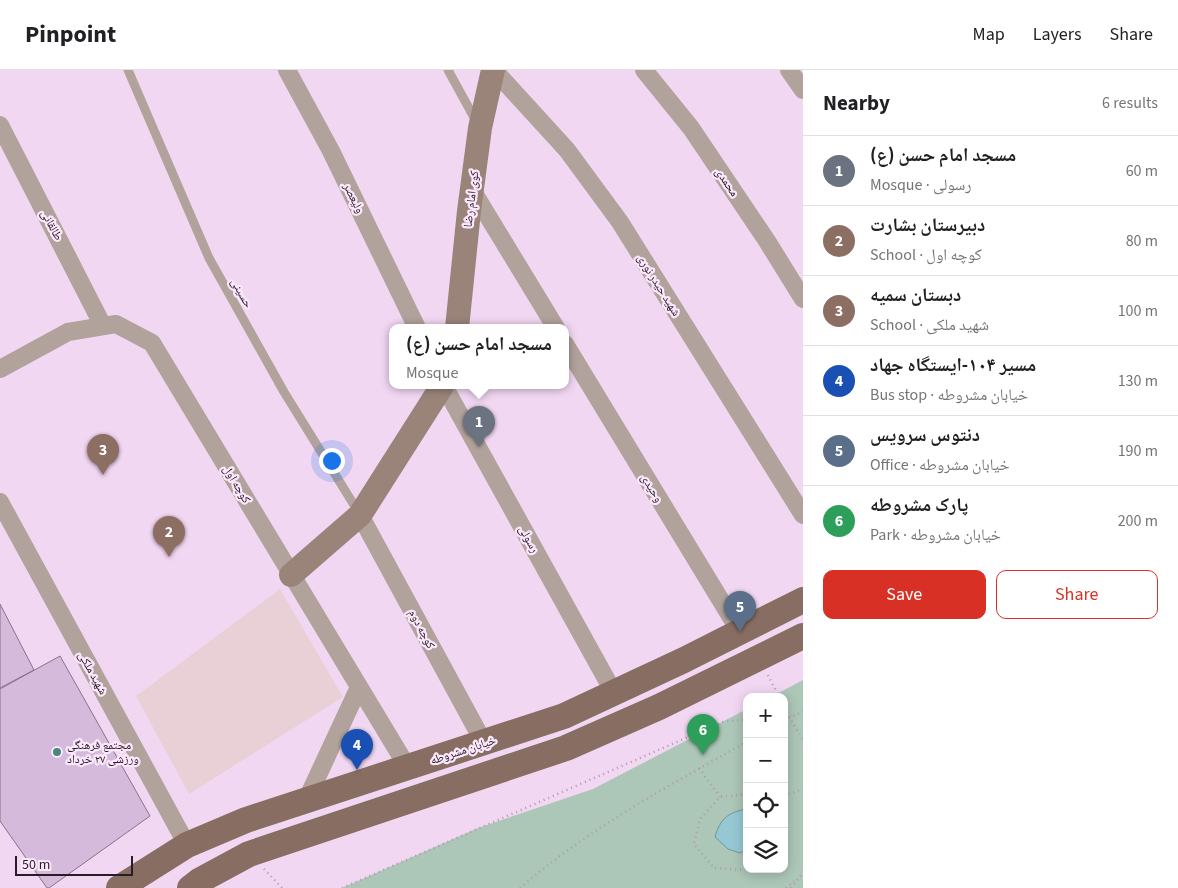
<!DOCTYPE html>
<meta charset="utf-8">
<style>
:root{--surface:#fff;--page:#f2f2f2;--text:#202124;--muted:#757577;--line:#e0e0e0;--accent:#d93025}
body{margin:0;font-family:"Source Sans 3","Noto Naskh Arabic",sans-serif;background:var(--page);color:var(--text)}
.controls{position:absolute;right:15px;bottom:15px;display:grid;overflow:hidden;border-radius:10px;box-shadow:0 2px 12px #0003}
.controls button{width:45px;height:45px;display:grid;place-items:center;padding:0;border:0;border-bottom:1px solid var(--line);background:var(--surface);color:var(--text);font:25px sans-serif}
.scale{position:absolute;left:15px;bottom:12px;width:118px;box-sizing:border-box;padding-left:5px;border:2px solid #261d26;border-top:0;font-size:14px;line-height:18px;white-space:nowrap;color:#261d26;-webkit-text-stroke:4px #fce7fc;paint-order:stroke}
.you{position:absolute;left:331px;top:390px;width:18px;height:18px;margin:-12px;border:4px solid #fff;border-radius:50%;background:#1a73e8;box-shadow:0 0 0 8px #1a73e833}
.badge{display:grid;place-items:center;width:32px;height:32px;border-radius:50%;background:var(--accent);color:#fff;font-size:16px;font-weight:700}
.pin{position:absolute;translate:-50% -41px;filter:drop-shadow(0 1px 2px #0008)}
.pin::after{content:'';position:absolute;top:26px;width:18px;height:15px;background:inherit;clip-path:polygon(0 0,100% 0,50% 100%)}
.popup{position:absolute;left:389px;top:254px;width:180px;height:65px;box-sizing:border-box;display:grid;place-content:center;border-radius:10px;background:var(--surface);filter:drop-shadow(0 1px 4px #0005);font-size:16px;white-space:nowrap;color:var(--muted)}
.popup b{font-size:19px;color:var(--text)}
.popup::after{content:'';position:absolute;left:50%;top:100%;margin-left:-10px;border:10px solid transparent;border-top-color:var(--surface)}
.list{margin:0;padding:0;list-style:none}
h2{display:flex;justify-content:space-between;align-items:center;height:65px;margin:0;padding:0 20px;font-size:21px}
h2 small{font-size:16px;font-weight:400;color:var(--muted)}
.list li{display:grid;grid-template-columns:32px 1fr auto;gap:15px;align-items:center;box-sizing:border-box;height:70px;padding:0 20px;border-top:1px solid var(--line)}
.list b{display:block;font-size:19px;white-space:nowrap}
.list p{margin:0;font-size:16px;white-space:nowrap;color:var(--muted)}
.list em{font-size:16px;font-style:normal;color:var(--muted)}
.actions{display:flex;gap:10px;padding:15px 20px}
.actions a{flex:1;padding:11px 0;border:1px solid var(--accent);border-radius:10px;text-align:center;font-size:18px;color:var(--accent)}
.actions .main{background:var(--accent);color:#fff}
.icon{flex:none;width:28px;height:28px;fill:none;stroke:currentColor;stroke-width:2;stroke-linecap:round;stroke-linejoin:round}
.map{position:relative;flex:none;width:803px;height:818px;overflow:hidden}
header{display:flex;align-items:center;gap:30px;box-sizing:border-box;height:70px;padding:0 25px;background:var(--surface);border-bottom:1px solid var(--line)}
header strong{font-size:24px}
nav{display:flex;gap:28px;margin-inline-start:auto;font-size:18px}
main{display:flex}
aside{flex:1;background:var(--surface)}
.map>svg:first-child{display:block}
.medical{fill:#e9d0d7}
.green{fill:#acc6b7}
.water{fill:#96c8d3;stroke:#74959f}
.building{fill:#d5badb;stroke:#88738c}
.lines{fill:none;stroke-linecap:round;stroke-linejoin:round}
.path{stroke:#af9aaf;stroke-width:2.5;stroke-dasharray:1 4;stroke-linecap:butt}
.lane{stroke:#b2a29c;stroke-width:9}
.street{stroke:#b2a29c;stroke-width:18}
.secondary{stroke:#9a847a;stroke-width:24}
.primary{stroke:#886e62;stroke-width:26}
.poi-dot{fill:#45897d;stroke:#fce7fc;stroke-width:2}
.labels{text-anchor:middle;stroke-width:4.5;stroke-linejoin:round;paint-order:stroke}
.street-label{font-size:12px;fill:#261d26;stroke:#fce7fc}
.poi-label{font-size:12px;fill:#261d26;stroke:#fce7fc;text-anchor:start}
</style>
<header>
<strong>Pinpoint</strong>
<nav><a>Map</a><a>Layers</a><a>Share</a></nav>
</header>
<main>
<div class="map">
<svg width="803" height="818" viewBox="0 0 803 818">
<rect width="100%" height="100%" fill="#f2d7f2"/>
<path class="medical" d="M280,519L343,627L189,724L136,626Z"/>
<path class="green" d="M803,610V818H342L478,758L593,719L747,639V799H784V627H771Z"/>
<path class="water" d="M747,739V779L740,783L728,779L715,767C720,749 728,742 747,739Z"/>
<path class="building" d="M0,534L34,600L0,618Z
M60,586L150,746L49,818H47L0,751V619Z"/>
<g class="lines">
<path class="path" d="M768,605L779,627
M784,638L803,670
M784,648H789L803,641
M699,698L720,727
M747,724L720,727L700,749L694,774L714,798L743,800L747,798
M784,726L803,719
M784,752L787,759L784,764
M264,799L282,818
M342,818L725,651L747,650
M520,818C588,759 668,716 747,672
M786,818L794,811
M791,818L803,803"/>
<path class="lane" d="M128,0L209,188L284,322L359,443
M448,0L476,51"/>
<path class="street" d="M287,0L331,81L417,258
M494,0L567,80L620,152L803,445
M644,0L691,58L767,171L803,229
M789,0L803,20
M0,55L103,256
M472,120L556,258
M565,274L740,562
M0,299L68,262L116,254L152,273L408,698
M444,316L614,623
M0,432L187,775
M360,445L484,673
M306,731L359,617"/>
<path class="secondary" d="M457,258L469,141L480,58L493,0
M291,505L360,445L442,316"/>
<path class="primary" d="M119,818L187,775L246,750L564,646L684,590L803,530
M190,818L199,811L249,784L566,678L659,637L803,566"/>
</g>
<circle class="poi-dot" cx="57" cy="682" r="5"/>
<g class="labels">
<g class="street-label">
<text transform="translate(727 112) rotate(56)" y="4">محمدی</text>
<text transform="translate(354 128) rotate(64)" y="4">ولیعصر</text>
<text transform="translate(471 129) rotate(-83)" y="4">کوی امام رضا</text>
<text transform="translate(52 155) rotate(62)" y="4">طالقانی</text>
<text transform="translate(659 215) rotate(58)" y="4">شهید حیدر نوری</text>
<text transform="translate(242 223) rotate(61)" y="4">حسینی</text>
<text transform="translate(237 414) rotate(59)" y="4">کوچه اول</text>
<text transform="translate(652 418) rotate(59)" y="4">وحیدی</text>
<text transform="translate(529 469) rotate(61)" y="4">رسولی</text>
<text transform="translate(422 559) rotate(62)" y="4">کوچه دوم</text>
<text transform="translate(93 603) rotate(61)" y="4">شهید ملکی</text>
<text transform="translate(463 680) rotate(-18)" y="4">خیابان مشروطه</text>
</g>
<g class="poi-label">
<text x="67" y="679">مجتمع فرهنگی<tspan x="67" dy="14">ورزشی ۲۷ خرداد</tspan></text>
</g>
</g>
</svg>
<div class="controls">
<button>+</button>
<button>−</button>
<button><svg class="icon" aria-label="locate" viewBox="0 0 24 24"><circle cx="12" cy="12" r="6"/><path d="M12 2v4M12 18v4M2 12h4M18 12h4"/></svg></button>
<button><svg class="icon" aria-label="layers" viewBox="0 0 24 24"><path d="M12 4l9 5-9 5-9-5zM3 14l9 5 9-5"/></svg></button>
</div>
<div class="scale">50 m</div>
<div class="you"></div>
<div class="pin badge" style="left:479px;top:377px;background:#6b7280">1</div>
<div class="popup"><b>مسجد امام حسن (ع)</b>Mosque</div>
<div class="pin badge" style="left:169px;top:487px;background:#8d6e63">2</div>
<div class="pin badge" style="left:103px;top:405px;background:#8d6e63">3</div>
<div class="pin badge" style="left:357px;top:700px;background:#1a4fb4">4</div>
<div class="pin badge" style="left:740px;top:562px;background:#5c6f8a">5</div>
<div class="pin badge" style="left:703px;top:685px;background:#2e9e5b">6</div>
</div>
<aside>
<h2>Nearby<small>6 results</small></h2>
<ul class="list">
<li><span class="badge" style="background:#6b7280">1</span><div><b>مسجد امام حسن (ع)</b><p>Mosque · رسولی</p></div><em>60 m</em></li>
<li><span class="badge" style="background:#8d6e63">2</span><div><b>دبیرستان بشارت</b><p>School · کوچه اول</p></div><em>80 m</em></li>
<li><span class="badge" style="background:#8d6e63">3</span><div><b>دبستان سمیه</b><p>School · شهید ملکی</p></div><em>100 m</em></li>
<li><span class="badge" style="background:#1a4fb4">4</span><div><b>مسیر ۱۰۴-ایستگاه جهاد</b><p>Bus stop · خیابان مشروطه</p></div><em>130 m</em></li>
<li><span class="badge" style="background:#5c6f8a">5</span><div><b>دنتوس سرویس</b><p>Office · خیابان مشروطه</p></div><em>190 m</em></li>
<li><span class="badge" style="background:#2e9e5b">6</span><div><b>پارک مشروطه</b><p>Park · خیابان مشروطه</p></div><em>200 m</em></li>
</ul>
<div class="actions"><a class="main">Save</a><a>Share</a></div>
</aside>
</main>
